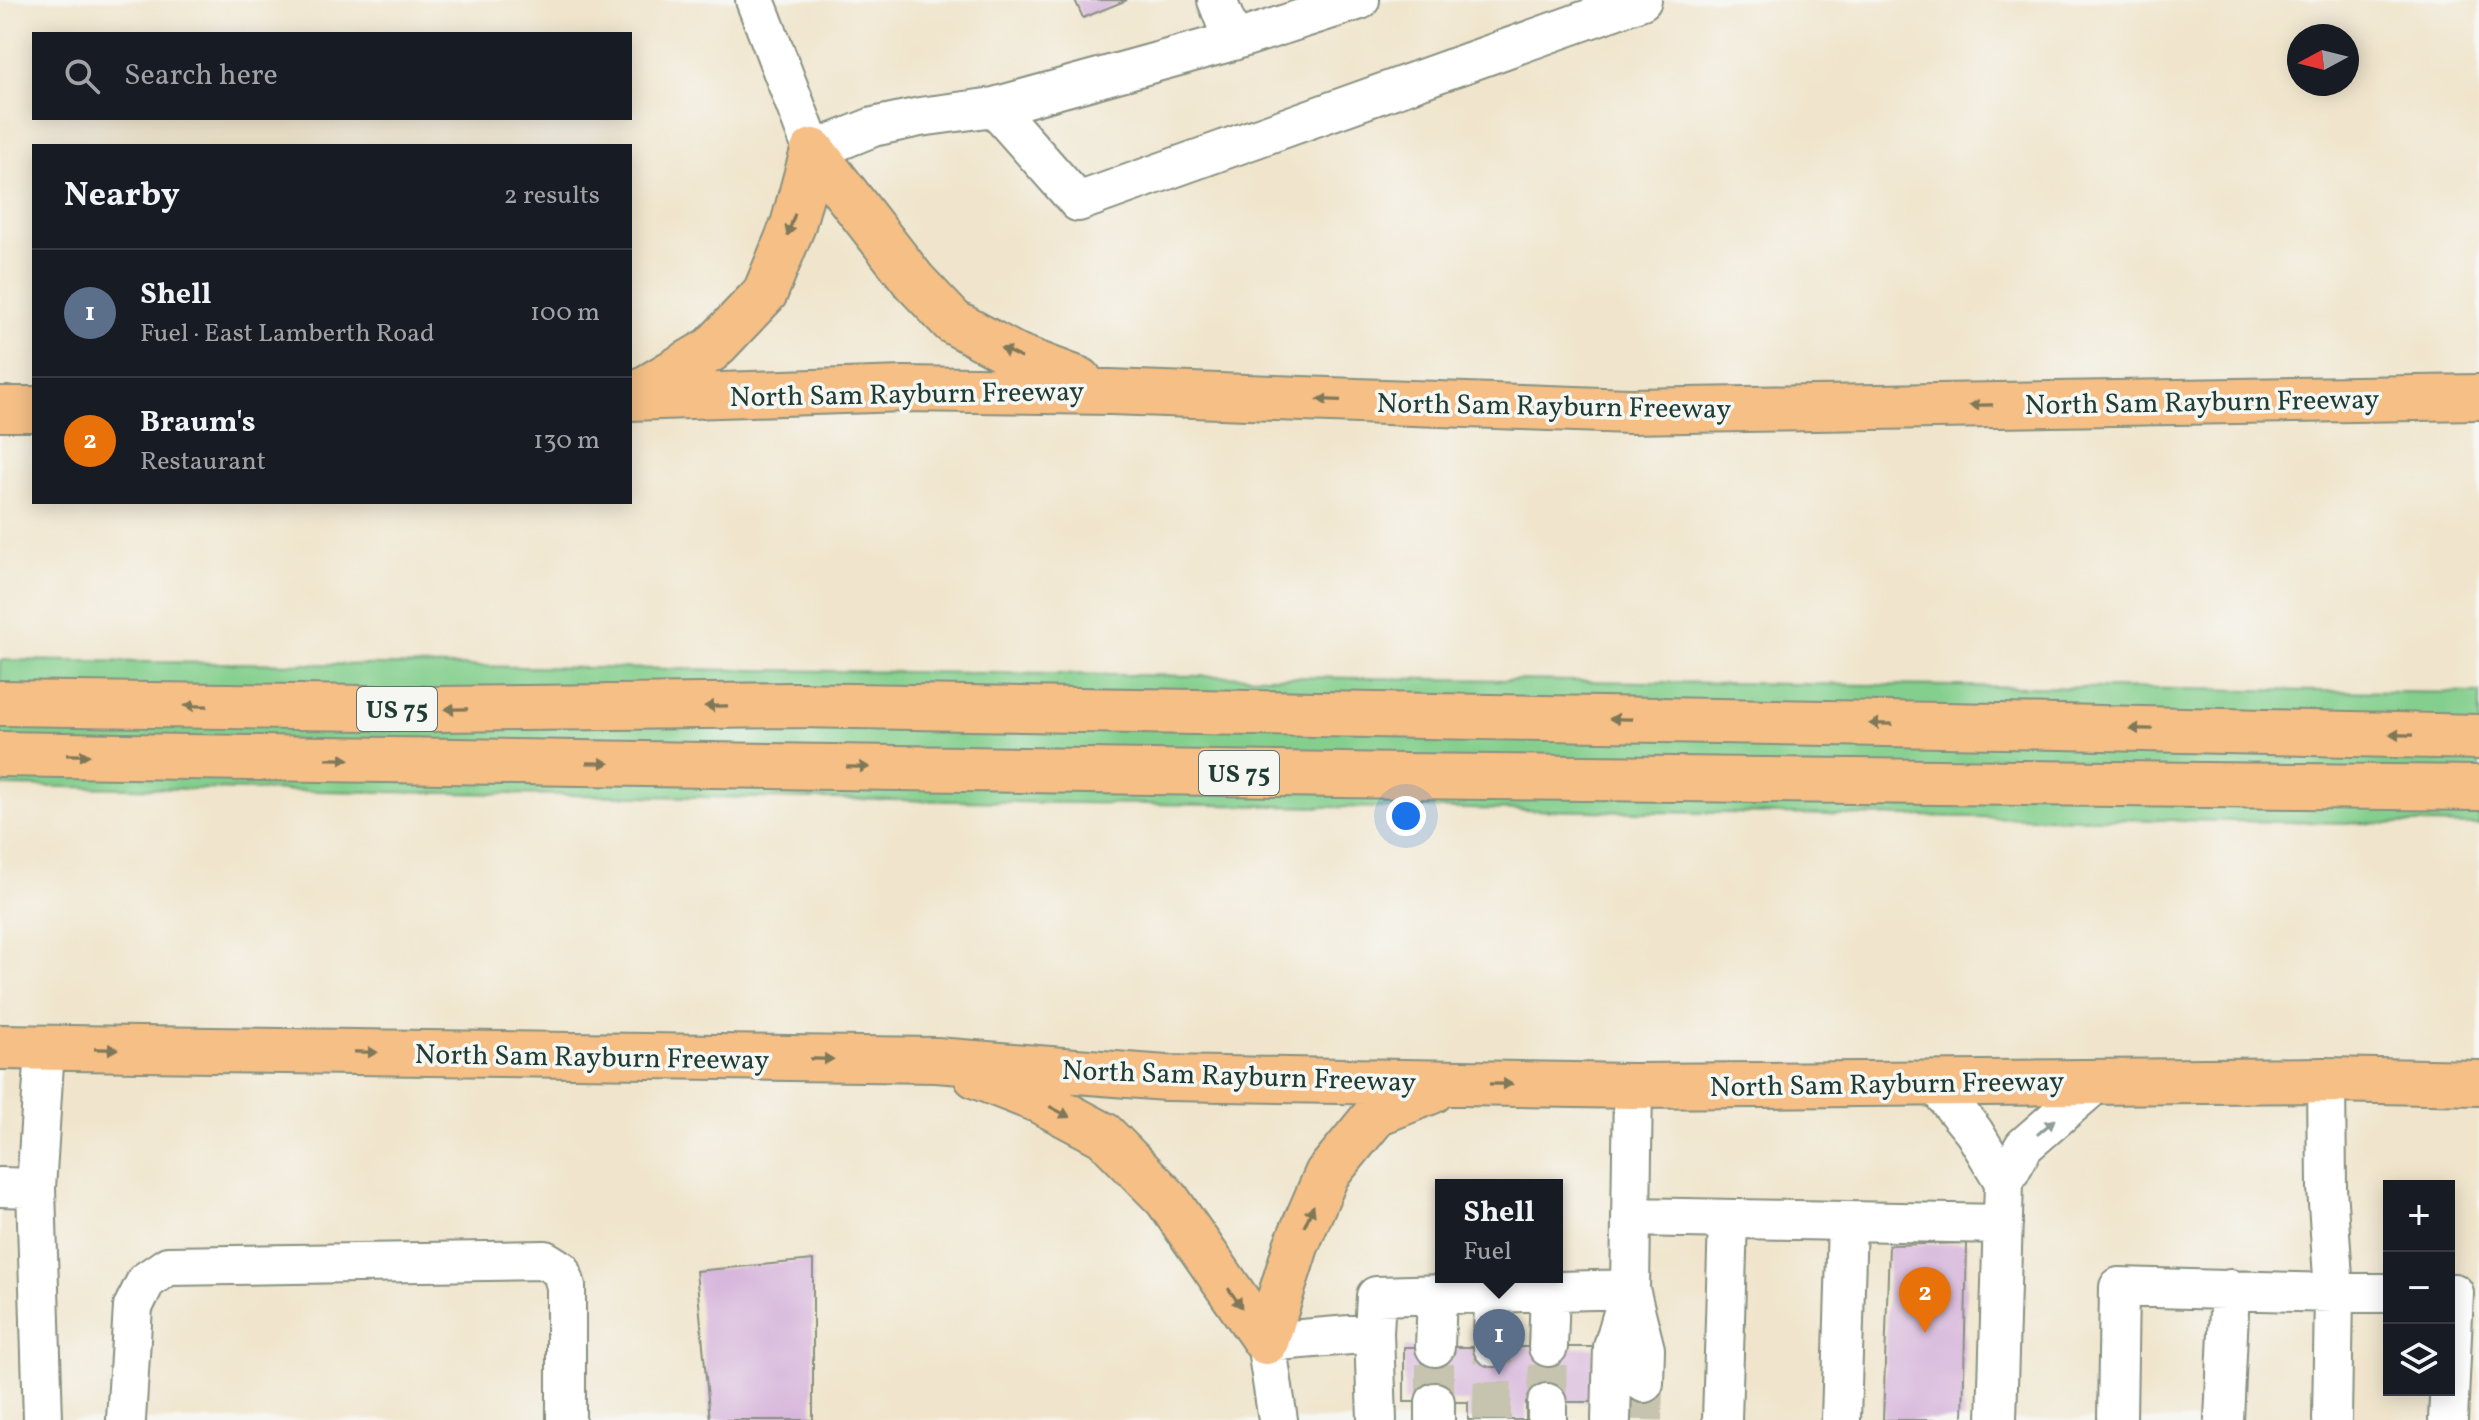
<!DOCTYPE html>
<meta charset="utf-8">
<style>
:root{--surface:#171b24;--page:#20242c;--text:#f1f3f6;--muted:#9ea1a6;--line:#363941;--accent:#c8321e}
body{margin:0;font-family:Vollkorn,serif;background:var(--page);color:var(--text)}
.controls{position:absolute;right:24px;bottom:24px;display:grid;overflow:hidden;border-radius:0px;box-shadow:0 4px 20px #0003}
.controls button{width:72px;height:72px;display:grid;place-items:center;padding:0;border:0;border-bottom:2px solid var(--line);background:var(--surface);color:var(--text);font:40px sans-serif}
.compass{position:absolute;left:2287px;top:24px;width:72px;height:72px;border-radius:50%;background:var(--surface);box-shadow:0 4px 20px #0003;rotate:263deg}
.you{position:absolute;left:1406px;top:816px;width:28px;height:28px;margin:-20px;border:6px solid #fff;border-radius:50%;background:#1a73e8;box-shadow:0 0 0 12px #1a73e833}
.badge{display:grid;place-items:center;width:52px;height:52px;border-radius:50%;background:var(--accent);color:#fff;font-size:26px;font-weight:700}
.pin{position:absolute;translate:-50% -66px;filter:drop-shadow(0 2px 4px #0008)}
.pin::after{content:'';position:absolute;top:42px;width:28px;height:24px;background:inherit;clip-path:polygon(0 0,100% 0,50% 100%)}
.popup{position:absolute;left:1435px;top:1179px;width:128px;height:104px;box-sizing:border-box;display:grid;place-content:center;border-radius:0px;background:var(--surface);filter:drop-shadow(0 2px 6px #0005);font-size:26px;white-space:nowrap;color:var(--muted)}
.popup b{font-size:30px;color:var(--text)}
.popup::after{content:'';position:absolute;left:50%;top:100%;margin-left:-16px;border:16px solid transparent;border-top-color:var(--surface)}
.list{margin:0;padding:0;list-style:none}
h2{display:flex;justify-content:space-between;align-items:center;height:104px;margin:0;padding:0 32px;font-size:34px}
h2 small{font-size:26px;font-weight:400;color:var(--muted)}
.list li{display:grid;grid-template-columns:52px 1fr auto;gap:24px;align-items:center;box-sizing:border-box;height:128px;padding:0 32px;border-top:2px solid var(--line)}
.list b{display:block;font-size:30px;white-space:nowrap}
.list p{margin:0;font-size:26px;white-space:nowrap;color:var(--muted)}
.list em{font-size:26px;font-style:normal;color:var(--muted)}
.icon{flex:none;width:44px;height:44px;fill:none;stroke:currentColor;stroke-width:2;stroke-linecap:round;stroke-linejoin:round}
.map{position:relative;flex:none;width:2479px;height:1420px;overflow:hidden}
.search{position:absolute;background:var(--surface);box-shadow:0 4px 20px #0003;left:32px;top:32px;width:600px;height:88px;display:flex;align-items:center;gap:20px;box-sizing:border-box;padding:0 28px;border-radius:0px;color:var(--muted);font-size:30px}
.panel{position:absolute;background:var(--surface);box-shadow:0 4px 20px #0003;left:32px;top:144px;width:600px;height:360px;border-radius:0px}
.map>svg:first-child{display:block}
.green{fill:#84cf8d;stroke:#528660;stroke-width:2}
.building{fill:#d7b5db}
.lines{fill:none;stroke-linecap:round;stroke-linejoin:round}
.minor-tunnel{stroke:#c6c3ae;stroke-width:38;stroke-dasharray:38 19;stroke-linecap:butt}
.minor-casing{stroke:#889180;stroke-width:42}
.major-casing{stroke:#889180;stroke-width:48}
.highway-casing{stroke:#889180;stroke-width:48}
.minor{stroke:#fff;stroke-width:38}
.major{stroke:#f5bf86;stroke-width:44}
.highway{stroke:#f5bf86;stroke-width:44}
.oneway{fill:#7f7859}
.oneway2{fill:#8f9e9a}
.labels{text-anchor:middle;stroke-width:7;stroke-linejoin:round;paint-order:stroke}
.shield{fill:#f6f6f2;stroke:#60746d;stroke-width:2}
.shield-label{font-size:26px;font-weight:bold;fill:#1f3d34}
.street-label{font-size:28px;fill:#1f3d34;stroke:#f6f6f2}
</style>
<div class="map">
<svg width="2479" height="1420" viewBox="0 0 2479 1420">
<rect width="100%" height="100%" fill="#f6f6f2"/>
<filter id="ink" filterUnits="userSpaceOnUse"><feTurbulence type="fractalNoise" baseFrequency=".0125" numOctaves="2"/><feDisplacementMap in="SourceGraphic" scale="16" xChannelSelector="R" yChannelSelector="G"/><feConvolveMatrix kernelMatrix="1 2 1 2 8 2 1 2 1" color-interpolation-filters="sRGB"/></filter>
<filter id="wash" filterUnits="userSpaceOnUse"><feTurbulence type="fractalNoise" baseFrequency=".006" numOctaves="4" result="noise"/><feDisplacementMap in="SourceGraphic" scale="32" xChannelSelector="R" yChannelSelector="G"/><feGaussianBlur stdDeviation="1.8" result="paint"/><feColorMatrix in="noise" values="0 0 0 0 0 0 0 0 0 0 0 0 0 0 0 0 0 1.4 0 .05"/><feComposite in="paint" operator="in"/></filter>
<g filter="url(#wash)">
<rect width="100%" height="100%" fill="#f0e5cc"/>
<path class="green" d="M0,660L2479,693V825L0,786Z"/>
<g id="blocks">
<path class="building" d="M1075,0H1127L1083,18Z
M1967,1243L1963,1420H1883L1889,1245Z
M813,1260V1420H710L696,1271Z
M1404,1347H1594L1595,1402H1526V1420H1468V1402H1404Z"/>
</g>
</g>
<g filter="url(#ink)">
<use href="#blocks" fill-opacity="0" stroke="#889180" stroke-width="2"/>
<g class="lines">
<path class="minor-tunnel" d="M1435,1402V1347
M1547,1403L1548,1347
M1492,1420L1493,1347
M1643,1420L1644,1383"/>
<defs>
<path id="minor" d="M755,0L813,151L873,127L920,117L994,107L1233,41L1360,0
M1217,0L1233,41
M994,107L1078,202L1642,0
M2326,1080L2327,1188L2334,1293H2389
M1934,1083L1974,1132L2004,1182
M1633,1086L1630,1289L1645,1349L1644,1383
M0,1187L36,1188
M1631,1217L2003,1224
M1435,1347L1437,1295
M1493,1347L1494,1294
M1548,1347L1550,1291
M43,1420L36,1188L45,1048
M126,1420L133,1307L146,1281L168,1266L545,1260L561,1270L566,1286V1420
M1278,1420L1266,1342L1374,1333
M1377,1420L1374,1333L1376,1296L1630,1289
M1435,1420V1402
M1547,1420V1403
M1611,1420L1613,1347L1629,1292
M1722,1420L1728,1219
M1841,1420L1847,1222
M1997,1420L2004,1182L2024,1146L2099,1081
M2117,1420L2119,1287L2334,1293L2332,1420
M2224,1420L2230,1289
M2448,1420L2454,1293"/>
<path id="major" d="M813,151L914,281L953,322L1014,355L1080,380
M631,397L712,349L765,293L793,225L813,151
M630,398L904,389L1110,392L1629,411L2479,397
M0,409H34
M0,1047L936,1060L1166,1078L1633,1086L2326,1080L2479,1083
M976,1076L1040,1101L1104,1135L1167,1199L1266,1342
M1266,1342L1296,1246L1327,1174L1377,1113L1432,1091"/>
<path id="highway" d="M0,703L439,709L794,705L2060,727L2479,737
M0,754L1405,776L2479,788"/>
</defs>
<use href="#minor" class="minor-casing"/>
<use href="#major" class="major-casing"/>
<use href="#highway" class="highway-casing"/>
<use href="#minor" class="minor"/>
<use href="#major" class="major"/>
<use href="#highway" class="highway"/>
</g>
<defs><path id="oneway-solid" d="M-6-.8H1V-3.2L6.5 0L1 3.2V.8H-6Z" transform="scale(2)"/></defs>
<g class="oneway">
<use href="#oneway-solid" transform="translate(791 225) rotate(109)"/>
<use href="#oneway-solid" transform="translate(1011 353) rotate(-154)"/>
<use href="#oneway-solid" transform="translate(1329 400) rotate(-178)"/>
<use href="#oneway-solid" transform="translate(1981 405) rotate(179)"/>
<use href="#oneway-solid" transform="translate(196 706) rotate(-179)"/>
<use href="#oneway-solid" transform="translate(716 706) rotate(179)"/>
<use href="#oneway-solid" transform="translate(456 709) rotate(179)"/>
<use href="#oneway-solid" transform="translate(1621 719) rotate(-179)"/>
<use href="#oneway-solid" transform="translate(1881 724) rotate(-179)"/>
<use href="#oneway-solid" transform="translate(2141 729) rotate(-179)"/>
<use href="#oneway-solid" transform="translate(2401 735) rotate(-179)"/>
<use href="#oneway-solid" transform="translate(78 755) rotate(1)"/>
<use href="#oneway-solid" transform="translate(338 759) rotate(1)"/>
<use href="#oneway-solid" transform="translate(598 763) rotate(1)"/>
<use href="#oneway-solid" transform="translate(858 767) rotate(1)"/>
<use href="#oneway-solid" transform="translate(106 1049) rotate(1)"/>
<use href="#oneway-solid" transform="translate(366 1052) rotate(1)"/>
<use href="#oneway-solid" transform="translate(822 1059) rotate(1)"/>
<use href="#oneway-solid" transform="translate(1501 1084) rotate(1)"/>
<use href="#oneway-solid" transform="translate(1060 1112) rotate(28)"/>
<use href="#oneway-solid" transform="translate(1309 1216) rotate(-66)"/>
<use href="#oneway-solid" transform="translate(1235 1298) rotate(55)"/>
</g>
<use class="oneway2" href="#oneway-solid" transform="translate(2046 1127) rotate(-41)"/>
</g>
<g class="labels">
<g class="shield">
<rect x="357" y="687" width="80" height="44" rx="6"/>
<rect x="1199" y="751" width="80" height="44" rx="6"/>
</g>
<g class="shield-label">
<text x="397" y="718">US 75</text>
<text x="1239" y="782">US 75</text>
</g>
<g class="street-label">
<text transform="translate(907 393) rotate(-1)" y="10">North Sam Rayburn Freeway</text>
<text transform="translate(2202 401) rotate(-1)" y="10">North Sam Rayburn Freeway</text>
<text transform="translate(1554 405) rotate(1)" y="10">North Sam Rayburn Freeway</text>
<text transform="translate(592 1056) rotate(1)" y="10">North Sam Rayburn Freeway</text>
<text transform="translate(1239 1075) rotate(2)" y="10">North Sam Rayburn Freeway</text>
<text transform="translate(1887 1083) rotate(-1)" y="10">North Sam Rayburn Freeway</text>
</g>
</g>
</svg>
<div class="controls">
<button>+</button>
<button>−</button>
<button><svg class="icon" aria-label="layers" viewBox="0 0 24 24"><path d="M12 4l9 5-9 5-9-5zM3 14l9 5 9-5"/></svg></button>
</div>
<svg class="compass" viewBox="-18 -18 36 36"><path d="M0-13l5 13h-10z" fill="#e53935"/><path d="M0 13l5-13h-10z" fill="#9ea1a6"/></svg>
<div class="you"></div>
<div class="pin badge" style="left:1499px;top:1375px;background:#5c6f8a">1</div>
<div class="popup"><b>Shell</b>Fuel</div>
<div class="pin badge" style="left:1925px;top:1333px;background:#e8710a">2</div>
<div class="search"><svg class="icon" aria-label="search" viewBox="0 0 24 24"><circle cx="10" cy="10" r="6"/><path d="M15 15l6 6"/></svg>Search here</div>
<section class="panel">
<h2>Nearby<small>2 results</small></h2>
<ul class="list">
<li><span class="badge" style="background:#5c6f8a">1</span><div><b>Shell</b><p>Fuel · East Lamberth Road</p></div><em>100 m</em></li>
<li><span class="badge" style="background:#e8710a">2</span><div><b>Braum's</b><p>Restaurant</p></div><em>130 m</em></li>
</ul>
</section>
</div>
